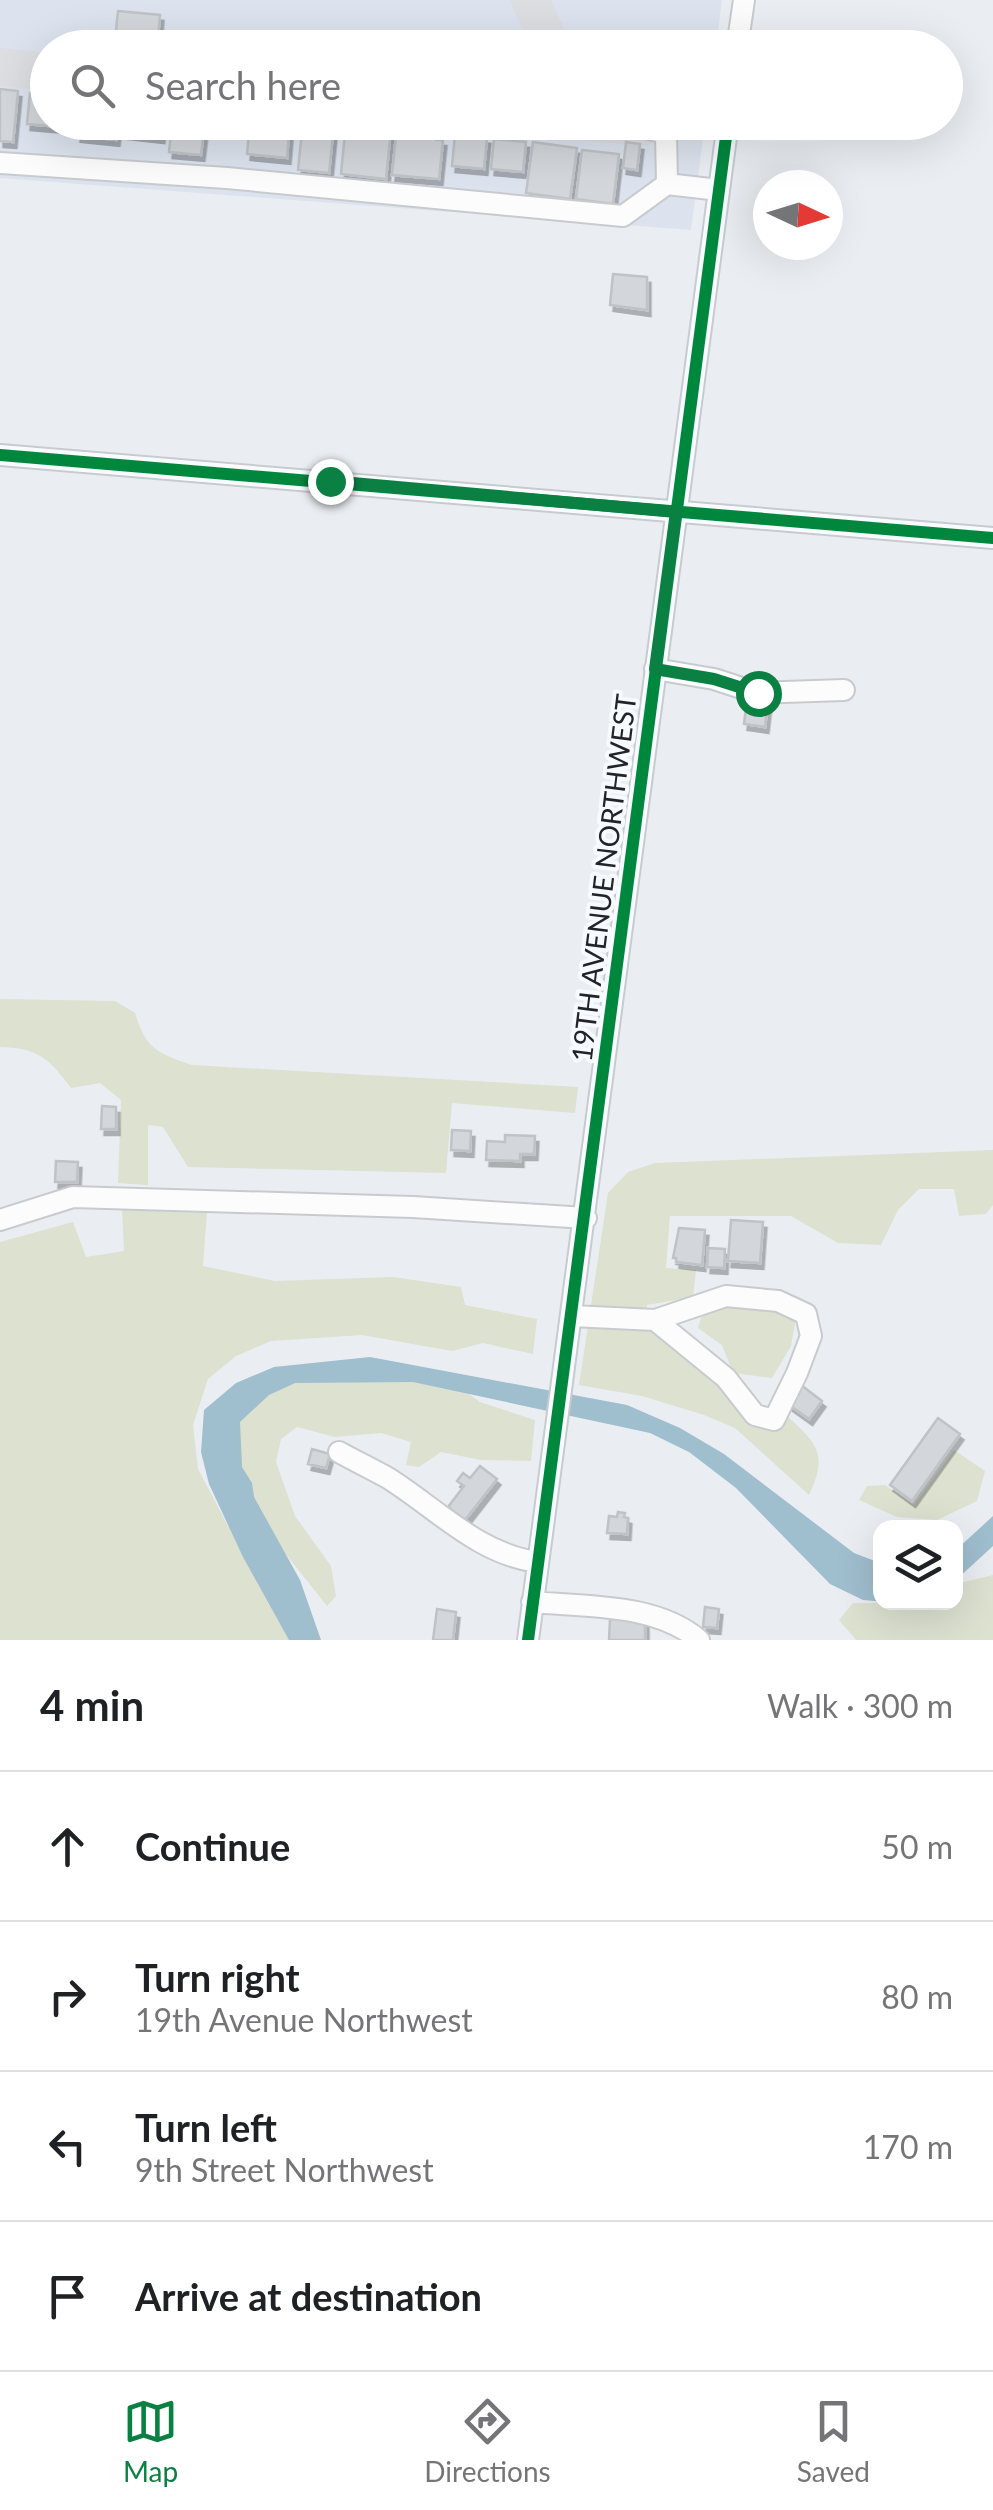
<!DOCTYPE html>
<meta charset="utf-8">
<style>
:root{--surface:#fff;--page:#f6f6f6;--text:#202124;--muted:#757577;--line:#e0e0e0;--accent:#0b8043}
body{margin:0;font-family:Lato,sans-serif;background:var(--page);color:var(--text)}
.controls{position:absolute;right:30px;bottom:30px;display:grid;overflow:hidden;border-radius:20px;box-shadow:0 10px 40px #0002}
.controls button{width:90px;height:90px;display:grid;place-items:center;padding:0;border:0;border-bottom:2px solid var(--line);background:var(--surface);color:var(--text);font:50px sans-serif}
.compass{position:absolute;left:753px;top:170px;width:90px;height:90px;border-radius:50%;background:var(--surface);box-shadow:0 10px 40px #0002;rotate:94deg}
.stop{position:absolute;width:30px;height:30px;margin:-22px;border:8px solid #0b8043;border-radius:50%;background:#fff}
.stop.end{background:#0b8043;border-color:#fff;box-shadow:0 2px 10px #0008}
.list{margin:0;padding:0;list-style:none}
h2{display:flex;justify-content:space-between;align-items:center;height:130px;margin:0;padding:0 40px;font-size:42px}
h2 small{font-size:32px;font-weight:400;color:var(--muted)}
.list li{display:grid;grid-template-columns:65px 1fr auto;gap:30px;align-items:center;box-sizing:border-box;height:150px;padding:0 40px;border-top:2px solid var(--line)}
.list b{display:block;font-size:38px;white-space:nowrap}
.list p{margin:0;font-size:32px;white-space:nowrap;color:var(--muted)}
.list em{font-size:32px;font-style:normal;color:var(--muted)}
.icon{flex:none;width:55px;height:55px;fill:none;stroke:currentColor;stroke-width:2;stroke-linecap:round;stroke-linejoin:round}
.map{position:relative;flex:none;width:993px;height:1640px;overflow:hidden}
.search{position:absolute;background:var(--surface);box-shadow:0 10px 40px #0002;left:30px;right:30px;top:30px;height:110px;display:flex;align-items:center;gap:25px;box-sizing:border-box;padding:0 35px;border-radius:55px;color:var(--muted);font-size:38px}
.sheet{height:730px;background:var(--surface)}
nav{display:flex;justify-content:space-around;align-items:center;box-sizing:border-box;height:140px;border-top:2px solid var(--line);background:var(--surface);font-size:28px;color:var(--muted)}
nav a{display:grid;justify-items:center;gap:5px}
nav .on{color:var(--accent)}
.map>svg:first-child{display:block}
.built{fill:#dce3ee}
.green{fill:#dce1d0}
.water{fill:#9fbece}
.lines{fill:none;stroke-linecap:round;stroke-linejoin:round}
.taxiway{stroke:#dcdee2;stroke-width:38}
.building{fill:#d3d6da;stroke:#c0c3c6;stroke-width:2.5;filter:url(#shadow)}
.minor-casing{stroke:#c8cbce;stroke-width:24}
.minor{stroke:#fcfcfd;stroke-width:20}
.cycleway-casing{stroke:#f7fafe;stroke-width:19}
.cycleway{stroke:#00873e;stroke-width:12}
.route{stroke:#0b8043;stroke-width:12}
.labels{text-anchor:middle;stroke-width:8;stroke-linejoin:round;paint-order:stroke}
.street-label{font-size:28px;fill:#222428;stroke:#f7fafe}
</style>
<div class="map">
<svg width="993" height="1640" viewBox="0 0 993 1640">
<defs>
<filter id="shadow"><feDropShadow dx="3.5" dy="6" stdDeviation="0" flood-color="#0004"/></filter>
</defs>
<rect width="100%" height="100%" fill="#eaeef2"/>
<path class="built" d="M0,0H722L716,47L48,48V122L705,123L691,230L0,178Z"/>
<path class="green" d="M0,999L115,1001L135,1013C146,1049 157,1053 192,1065L578,1087L575,1113L452,1103L446,1173L188,1167L163,1127L148,1125V1185L118,1183L121,1100L100,1083L71,1088C49,1058 38,1048 0,1047Z
M993,1150V1205L986,1214L959,1216L954,1189H919L898,1210L881,1245L838,1243L791,1216H670L666,1268L696,1270L693,1297L647,1305L646,1325L769,1419L787,1416C818,1444 828,1455 809,1495L735,1428L704,1415L642,1396L579,1385L608,1193L628,1172L655,1163Z
M122,1208L207,1211L203,1266L275,1281L393,1277L461,1287L465,1305L537,1319L533,1354L483,1343L452,1351L362,1335L271,1341L236,1356L208,1379L193,1425L198,1469L227,1524L298,1620L304,1640H0V1242L73,1222L86,1257L124,1251Z
M731,1300L771,1305L796,1318L791,1346L772,1378L733,1373L722,1345L698,1328L704,1309Z
M317,1369L445,1377L480,1402L535,1420L531,1461L481,1460L441,1452L419,1467L406,1465L411,1442L381,1433L335,1437L297,1427L281,1439L276,1462L295,1516L331,1566L336,1596L327,1606L238,1494L224,1451L241,1396Z
M954,1450L985,1471L977,1501L937,1520L897,1517L859,1500L867,1486L885,1485L914,1505Z
M993,1575V1640H856L839,1620L853,1603L956,1602V1584Z"/>
<path class="water" d="M370,1357L627,1405L680,1428L724,1454L854,1553L880,1563V1602L898,1603L863,1600L830,1584L736,1488L689,1452L650,1433L413,1382L295,1383L269,1395L240,1422L242,1467L252,1483L254,1497L300,1580L321,1640H289L243,1557L209,1484L201,1452L204,1410L236,1383L274,1367Z
M993,1516V1546L956,1580V1550Z"/>
<g class="lines">
<path class="taxiway" d="M530,0L552,48
M0,67L48,72
M594,122L642,127"/>
</g>
<path class="building" d="M118,11L160,15L157,48H114Z
M197,34L225,37L224,48H195Z
M231,37L260,40V48H230Z
M0,89L18,91L13,142L0,141Z
M30,93L48,94V122H73L72,128L27,124Z
M78,122H118L116,140L77,136Z
M124,122H162L161,137L123,133Z
M172,122H205L201,155L169,152Z
M250,122H290L287,158L247,154Z
M303,122L334,123L329,173L298,170Z
M346,123L391,128L386,179L341,174Z
M403,129L437,132L436,140H443L439,179L392,175L396,136H402Z
M455,135L487,138L484,169L452,166Z
M494,139L526,142L523,172L491,169Z
M533,142L577,148L570,199L526,193Z
M626,142L640,144L637,170L623,168Z
M582,150L619,154L613,204L576,199Z
M613,274L647,277V310L610,305Z
M747,699L768,702L765,727L744,724Z
M102,1106L116,1107V1129H101Z
M452,1130L471,1131L470,1151L451,1150Z
M505,1135L535,1136L534,1154H520V1161L486,1160L487,1141L505,1142Z
M56,1161L78,1162L77,1182H55Z
M731,1220L763,1222L760,1263L728,1261Z
M679,1228L705,1230L702,1265L676,1262V1258H673Z
M708,1248L725,1249L724,1268L707,1267Z
M801,1385L822,1401L809,1419L788,1404Z
M938,1418L960,1434L912,1501L890,1485Z
M312,1449L330,1454L326,1468L308,1464Z
M480,1466L497,1479L465,1520L448,1507L464,1486L457,1481L463,1473L470,1478Z
M618,1512L625,1513L624,1517L628,1518L627,1534L607,1533L609,1516L617,1517Z
M705,1607L719,1609L717,1628L703,1627Z
M437,1609L456,1612L453,1640H433Z
M610,1619H645V1640H609Z"/>
<g class="lines">
<defs>
<path id="minor" d="M737,48L744,0
M642,127L666,133L667,184
M0,163L227,178L623,216L667,184L719,190
M0,455L993,538
M655,669L714,679L757,693L844,690
M0,1220L73,1197L413,1207L586,1218
M572,1316L655,1320L726,1296L778,1301L806,1314L811,1336L797,1373L774,1420L755,1415L726,1378L655,1320
M339,1452C355,1461 372,1469 388,1478C436,1508 478,1554 537,1562
M532,1602C586,1607 656,1603 699,1640
M528,1640L728,122"/>
</defs>
<use href="#minor" class="minor-casing"/>
<use href="#minor" class="minor"/>
<defs>
<path id="cycleway" d="M0,455L993,538
M528,1640L728,122"/>
</defs>
<use href="#cycleway" class="cycleway-casing"/>
<use href="#cycleway" class="cycleway"/>
</g>
<g class="lines">
<path class="route" d="M330,481L676,512L655,669L714,679L758,693"/>
</g>
<g class="labels">
<g class="street-label">
<text transform="translate(604 878) rotate(-83)" y="10">19TH AVENUE NORTHWEST</text>
</g>
</g>
</svg>
<div class="controls">
<button><svg class="icon" aria-label="layers" viewBox="0 0 24 24"><path d="M12 4l9 5-9 5-9-5zM3 14l9 5 9-5"/></svg></button>
</div>
<svg class="compass" viewBox="-18 -18 36 36"><path d="M0-13l5 13h-10z" fill="#e53935"/><path d="M0 13l5-13h-10z" fill="#757577"/></svg>
<div class="stop" style="left:758px;top:693px"></div>
<div class="stop end" style="left:330px;top:481px"></div>
<div class="search"><svg class="icon" aria-label="search" viewBox="0 0 24 24"><circle cx="10" cy="10" r="6"/><path d="M15 15l6 6"/></svg>Search here</div>
</div>
<section class="sheet">
<h2>4 min<small>Walk · 300 m</small></h2>
<ul class="list">
<li><svg class="icon" aria-label="ahead" viewBox="0 0 24 24"><path d="M12 20V5M6 11l6-6 6 6"/></svg><div><b>Continue</b></div><em>50 m</em></li>
<li><svg class="icon" aria-label="right" viewBox="0 0 24 24"><path d="M7 20v-9h11M14 6l5 5-5 5"/></svg><div><b>Turn right</b><p>19th Avenue Northwest</p></div><em>80 m</em></li>
<li><svg class="icon" aria-label="left" viewBox="0 0 24 24"><path d="M17 20v-9H6M10 6l-5 5 5 5"/></svg><div><b>Turn left</b><p>9th Street Northwest</p></div><em>170 m</em></li>
<li><svg class="icon" aria-label="arrive" viewBox="0 0 24 24"><path d="M6 21V4h12l-3 4 3 4H6"/></svg><div><b>Arrive at destination</b></div></li>
</ul>
</section>
<nav>
<a class="on"><svg class="icon" aria-label="map" viewBox="0 0 24 24"><path d="M3 6l6-2 6 2 6-2v14l-6 2-6-2-6 2zM9 4v14M15 6v14"/></svg>Map</a>
<a><svg class="icon" aria-label="directions" viewBox="0 0 24 24"><path d="M12 3l9 9-9 9-9-9zM9 14v-3h6M13 9l2 2-2 2"/></svg>Directions</a>
<a><svg class="icon" aria-label="saved" viewBox="0 0 24 24"><path d="M7 4h10v16l-5-4-5 4z"/></svg>Saved</a>
</nav>
